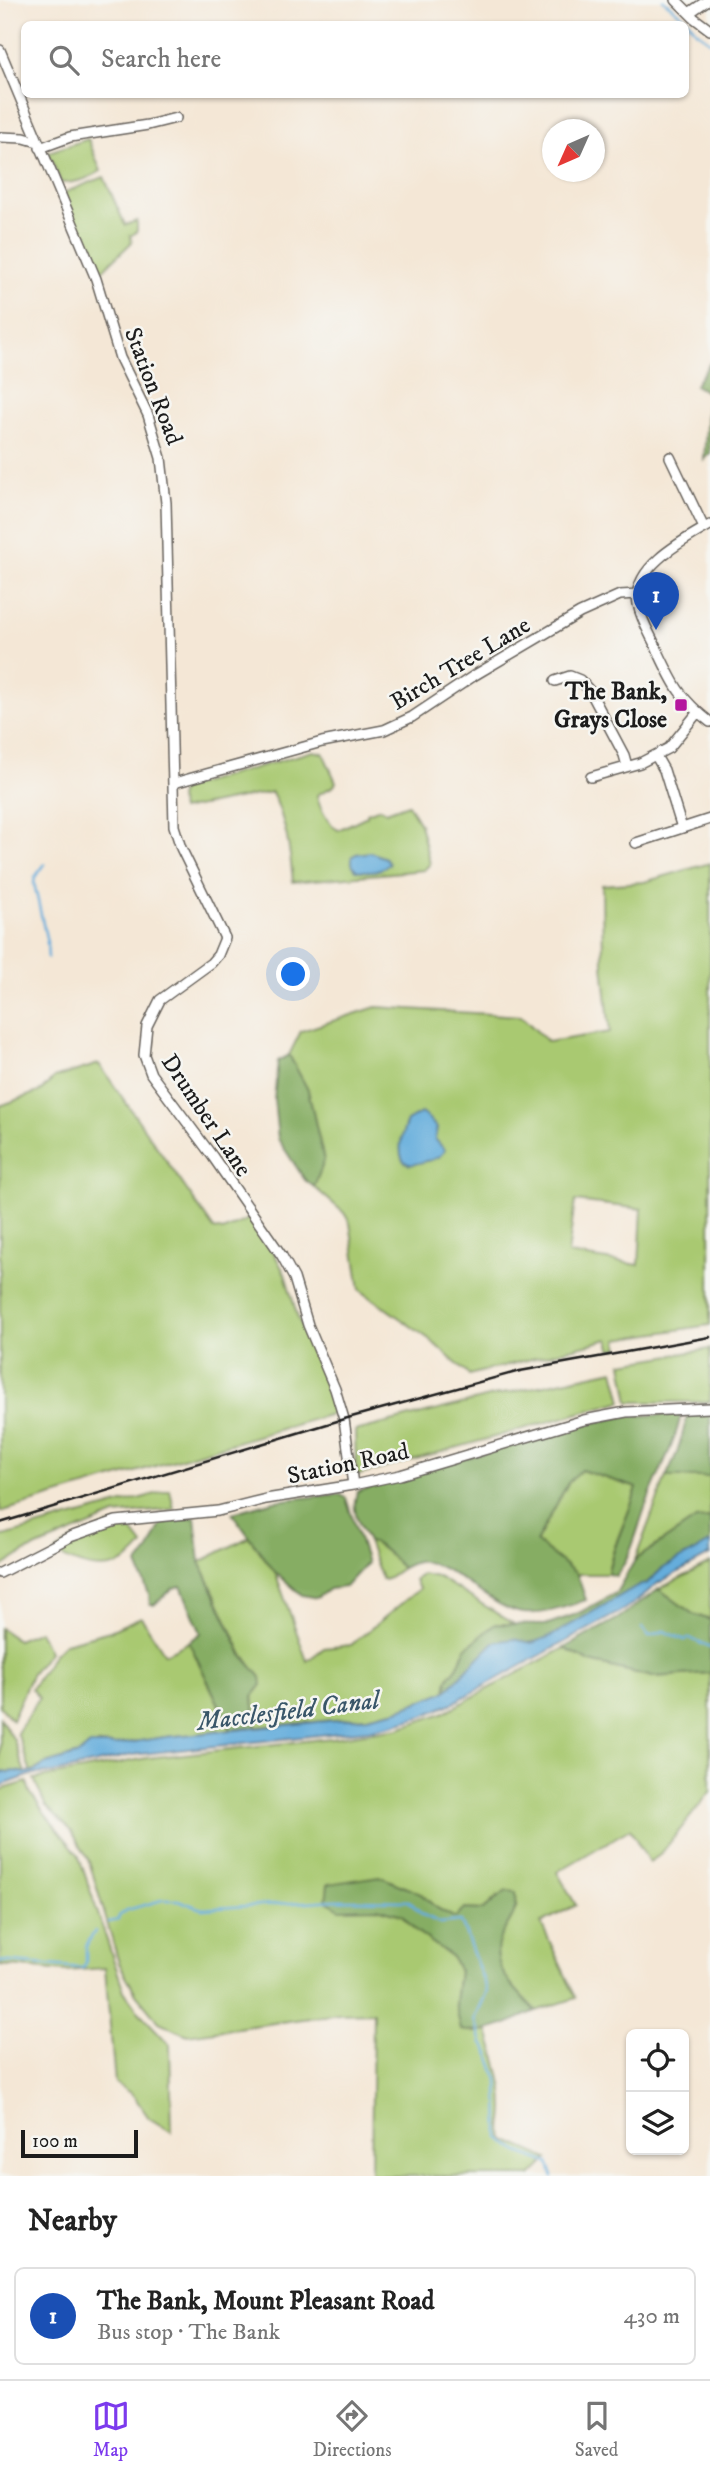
<!DOCTYPE html>
<meta charset="utf-8">
<style>
:root{--surface:#fff;--page:#f2f2f2;--text:#222;--muted:#767676;--line:#e0e0e0;--accent:#7c3aed}
body{margin:0;font-family:"IM FELL DW Pica",serif;background:var(--page);color:var(--text)}
.controls{position:absolute;right:21px;bottom:21px;display:grid;overflow:hidden;border-radius:10px;box-shadow:0 2px 5px #0004}
.controls button{width:63px;height:63px;display:grid;place-items:center;padding:0;border:0;border-bottom:2px solid var(--line);background:var(--surface);color:var(--text);font:35px sans-serif}
.compass{position:absolute;left:542px;top:119px;width:63px;height:63px;border-radius:50%;background:var(--surface);box-shadow:0 2px 5px #0004;rotate:225deg}
.scale{position:absolute;left:21px;bottom:18px;width:117px;box-sizing:border-box;padding-left:7px;border:4px solid #1c1c1c;border-top:0;font-size:19px;line-height:24px;white-space:nowrap;color:#1c1c1c;-webkit-text-stroke:5px #f6f6f2;paint-order:stroke}
.you{position:absolute;left:294px;top:975px;width:24px;height:24px;margin:-18px;border:5px solid #fff;border-radius:50%;background:#1a73e8;box-shadow:0 0 0 10px #1a73e833}
.badge{display:grid;place-items:center;width:46px;height:46px;border-radius:50%;background:var(--accent);color:#fff;font-size:23px;font-weight:700}
.pin{position:absolute;translate:-50% -58px;filter:drop-shadow(0 2px 4px #0008)}
.pin::after{content:'';position:absolute;top:37px;width:24px;height:21px;background:inherit;clip-path:polygon(0 0,100% 0,50% 100%)}
.list{margin:0;padding:0;list-style:none}
h2{display:flex;justify-content:space-between;align-items:center;height:91px;margin:0;padding:0 28px;font-size:30px}
h2 small{font-size:23px;font-weight:400;color:var(--muted)}
.list li{display:grid;grid-template-columns:46px 1fr auto;gap:21px;align-items:center;box-sizing:border-box;height:98px;margin:0 14px 14px;padding:0 14px;border:2px solid var(--line);border-radius:10px}
.list b{display:block;font-size:26px;white-space:nowrap}
.list p{margin:0;font-size:23px;white-space:nowrap;color:var(--muted)}
.list em{font-size:23px;font-style:normal;color:var(--muted)}
.icon{flex:none;width:38px;height:38px;fill:none;stroke:currentColor;stroke-width:2;stroke-linecap:round;stroke-linejoin:round}
.map{position:relative;flex:none;width:710px;height:2176px;overflow:hidden}
.search{position:absolute;background:var(--surface);box-shadow:0 2px 5px #0004;left:21px;right:21px;top:21px;height:77px;display:flex;align-items:center;gap:18px;box-sizing:border-box;padding:0 24px;border-radius:10px;color:var(--muted);font-size:26px}
.sheet{height:203px;background:var(--surface)}
nav{display:flex;justify-content:space-around;align-items:center;box-sizing:border-box;height:98px;border-top:2px solid var(--line);background:var(--surface);font-size:19px;color:var(--muted)}
nav a{display:grid;justify-items:center;gap:4px}
nav .on{color:var(--accent)}
.map>svg:first-child{display:block}
.green{fill:#a9c971;stroke:#627246;stroke-width:2;fill-rule:evenodd}
.forest{fill:#86ad63;stroke:#516440;stroke-width:2}
.water{fill:#65addc;stroke:#40647c;stroke-width:2}
.lines{fill:none;stroke-linecap:round;stroke-linejoin:round}
.stream{stroke:#65addc;stroke-width:2.5}
.minor-casing{stroke:#68635d;stroke-width:12}
.minor{stroke:#fff;stroke-width:9}
.rail{stroke:#1c1c1c;stroke-width:2.5}
.poi-dot{fill:#b5179e;stroke:#f6f6f2;stroke-width:2.5}
.labels{text-anchor:middle;stroke-width:5;stroke-linejoin:round;paint-order:stroke}
.street-label{font-size:24px;fill:#1c1c1c;stroke:#f6f6f2}
.poi-label{font-size:24px;font-weight:bold;fill:#1c1c1c;stroke:#f6f6f2;text-anchor:end}
.water-label{font-size:26px;font-style:italic;fill:#395669;stroke:#f6f6f2}
</style>
<div class="map">
<svg width="710" height="2176" viewBox="0 0 710 2176">
<rect width="100%" height="100%" fill="#f6f6f2"/>
<filter id="ink" filterUnits="userSpaceOnUse"><feTurbulence type="fractalNoise" baseFrequency=".0143" numOctaves="2"/><feDisplacementMap in="SourceGraphic" scale="14" xChannelSelector="R" yChannelSelector="G"/><feConvolveMatrix kernelMatrix="1 2 1 2 8 2 1 2 1" color-interpolation-filters="sRGB"/></filter>
<filter id="wash" filterUnits="userSpaceOnUse"><feTurbulence type="fractalNoise" baseFrequency=".00686" numOctaves="4" result="noise"/><feDisplacementMap in="SourceGraphic" scale="28" xChannelSelector="R" yChannelSelector="G"/><feGaussianBlur stdDeviation="1.57" result="paint"/><feColorMatrix in="noise" values="0 0 0 0 0 0 0 0 0 0 0 0 0 0 0 0 0 1.4 0 .05"/><feComposite in="paint" operator="in"/></filter>
<g filter="url(#wash)">
<rect width="100%" height="100%" fill="#f4e7d6"/>
<path class="green" d="M88,139L101,171C88,179 77,183 61,183L48,152Z
M104,177L125,225L137,221V232L130,236L132,242L100,273L63,193Z
M313,751L323,753L336,782L334,786L317,795C319,807 327,823 338,830L367,816V813L380,808L386,812L408,804L420,824L430,864L424,870L293,882C290,850 286,821 272,792L181,810L179,798L182,789Z
M710,863V1325L618,1339L619,1348L611,1349L609,1339L469,1375L429,1339L360,1290L350,1223L344,1213L314,1187L324,1161L308,1090L289,1055L301,1031L376,1007L521,1016L548,1042L610,1032L603,965L602,885L644,882ZM575,1201L642,1209L639,1265L568,1254Z
M99,1064L214,1229L223,1231L250,1218L273,1251L285,1274L298,1318L338,1412L0,1512V1106L41,1091L54,1078Z
M710,1349V1402H629L622,1363Z
M614,1370L622,1401L356,1476L355,1431L493,1396Z
M581,1470L637,1488C629,1515 611,1548 608,1574H577L536,1542L568,1483Z
M666,1477H710V1518L696,1519L635,1560Z
M170,1490L174,1509L115,1515L25,1552L0,1568V1537Z
M126,1523L143,1545C120,1577 86,1571 56,1553C68,1538 107,1524 126,1523Z
M249,1537L275,1572L307,1661L324,1648L351,1645L419,1589L415,1580L422,1574L438,1577L514,1624H495L465,1649L458,1666L448,1679L446,1691L398,1710L367,1717L256,1727L253,1696L261,1685L249,1661L243,1655L200,1562Z
M372,1541L386,1552L402,1568L385,1580L382,1579L368,1542Z
M710,1563V1620L693,1614L659,1589Z
M141,1617L165,1654L189,1642L231,1730L165,1737L115,1745L98,1744L79,1754L46,1764L31,1772L17,1733L39,1698L31,1689L53,1655L65,1643L110,1631Z
M0,1628L17,1640L39,1631L49,1652L31,1675L12,1720L0,1706Z
M564,1648L590,1662L653,1677L710,1673V1792L660,1855L649,1862L630,1829L557,1872L576,1905L541,1923L576,1998L536,2011C519,1993 488,1967 498,1940C503,1927 513,1918 517,1905L498,1896L483,1910L463,1909L455,1918L435,1907L421,1894L377,1908L402,1915L415,1930L452,1957L459,1971L455,2003L474,2033L488,2031C495,2055 504,2081 504,2106C505,2118 500,2127 503,2139L548,2159L531,2176H371L373,2013L339,2014L187,2035L159,2022L136,1994L119,1963L89,1861L71,1830L45,1805L34,1779L147,1758L332,1738L399,1728L443,1713Z
M0,1718L14,1740L25,1773L16,1771L0,1773Z
M27,1782L30,1792L44,1813L78,1854L124,1991L139,2012L170,2045L172,2132L149,2118L133,2095L115,2083L105,1968L65,1971L0,1965V1790Z"/>
<path class="forest" d="M710,363V453L704,460L708,393L695,385Z
M289,1055L308,1090L324,1161L314,1187L305,1180L278,1139L274,1099L278,1061Z
M710,1413V1477H666L677,1453L688,1414Z
M681,1414C675,1446 657,1474 646,1505C637,1529 632,1556 616,1576L608,1574C611,1549 629,1515 637,1488L581,1470L568,1483L536,1542L577,1574L586,1600C566,1607 544,1615 523,1613C490,1609 446,1557 417,1562C412,1563 406,1566 402,1568C392,1558 382,1544 368,1542C360,1524 350,1512 357,1492L424,1470L577,1426L627,1416Z
M339,1494L346,1498L367,1563L345,1587L329,1589L317,1598L302,1595L275,1572L232,1513L274,1501Z
M195,1517L200,1562L242,1655L261,1677L262,1685L253,1696L256,1727L231,1730L189,1642L201,1633L181,1586L173,1588L154,1605H150L149,1594L137,1565L149,1550L163,1520Z
M710,1518V1543L663,1568L646,1584L637,1586C611,1602 561,1637 533,1642C520,1644 509,1637 496,1642C491,1644 455,1683 446,1691L448,1679L458,1666L465,1649L495,1624L545,1625L577,1614L616,1593L635,1560L696,1519Z
M659,1589L693,1614L710,1620V1673L653,1677L590,1662L564,1648L617,1619Z
M379,1876L421,1894L435,1907L455,1918L463,1909L483,1910L506,1891L516,1892C518,1910 512,1918 503,1932C484,1963 516,1990 536,2011C512,2021 488,2036 461,2030L455,2003L459,1971L452,1957L415,1930L402,1915L377,1908L340,1909L326,1901L328,1884Z"/>
<path class="water" d="M370,852L386,858L389,864C380,873 367,872 356,870L352,864V857L356,854Z
M421,1113L429,1119L437,1128L435,1139L445,1150C440,1157 435,1160 426,1161C421,1162 413,1166 408,1164C394,1159 403,1130 407,1121Z
M710,1543V1555L658,1583L637,1601L618,1613L453,1703L423,1716L392,1725L368,1730L132,1755L53,1773L34,1774L0,1786V1773L16,1771L25,1773L34,1771L46,1764L79,1754L90,1745H115L165,1737L367,1717L398,1710L446,1691L494,1642L513,1639L532,1643L551,1636L637,1586L646,1584L663,1568Z"/>
<g class="lines">
<path class="stream" d="M663,0L687,19L696,31L710,41
M45,864L35,877L34,883L47,942L48,958
M642,1628L649,1636L664,1631L685,1640L690,1638L710,1648
M109,1922L118,1920L119,1916L127,1910L162,1900H178L202,1909L336,1900L409,1901L423,1915L440,1923L461,1921L487,1991L475,2019L482,2043L487,2049L498,2080L499,2138L519,2152L548,2163L553,2176
M0,1961L83,1968L86,1963V1946L95,1931"/>
</g>
</g>
<g filter="url(#ink)">
<g class="lines">
<defs>
<path id="minor" d="M676,0L694,18L710,30
M689,13L708,0
M0,50L96,279L120,358L148,415L161,458L166,503L174,826L181,848L225,938L218,955L211,963L160,1000L147,1026L144,1055L151,1074L213,1157L282,1256L294,1278L308,1325L335,1389L344,1419L353,1485
M0,137L24,138L38,142
M40,148L70,137L148,125L176,118
M670,457L704,528
M710,525C684,540 631,567 638,604C641,620 650,634 657,649C673,683 679,698 710,722
M555,681L570,676L580,680L590,691L624,755L627,766
M656,756L664,770L682,828
M591,777L640,763L669,748L698,712
M174,783L322,742L384,730L412,717L475,675L580,613L620,595L638,594
M636,843L710,819
M0,1573L70,1537L116,1521L218,1511L266,1499L353,1485L400,1475L584,1420L626,1412L710,1408"/>
</defs>
<use href="#minor" class="minor-casing"/>
<use href="#minor" class="minor"/>
<path class="rail" d="M0,1523L344,1419L520,1371L710,1337"/>
</g>
</g>
<rect class="poi-dot" x="674" y="698" width="14" height="14" rx="3.5"/>
<g class="labels">
<g class="street-label">
<text transform="translate(154 386) rotate(69)" y="8">Station Road</text>
<text transform="translate(460 663) rotate(-31)" y="8">Birch Tree Lane</text>
<text transform="translate(207 1115) rotate(56)" y="8">Drumber Lane</text>
<text transform="translate(348 1463) rotate(-12)" y="8">Station Road</text>
</g>
<g class="poi-label">
<text x="667" y="699">The Bank,<tspan x="667" dy="28">Grays Close</tspan></text>
</g>
<g class="water-label">
<text transform="translate(288 1710) rotate(-7)" y="9">Macclesfield Canal</text>
</g>
</g>
</svg>
<div class="controls">
<button><svg class="icon" aria-label="locate" viewBox="0 0 24 24"><circle cx="12" cy="12" r="6"/><path d="M12 2v4M12 18v4M2 12h4M18 12h4"/></svg></button>
<button><svg class="icon" aria-label="layers" viewBox="0 0 24 24"><path d="M12 4l9 5-9 5-9-5zM3 14l9 5 9-5"/></svg></button>
</div>
<svg class="compass" viewBox="-18 -18 36 36"><path d="M0-13l5 13h-10z" fill="#e53935"/><path d="M0 13l5-13h-10z" fill="#767676"/></svg>
<div class="scale">100 m</div>
<div class="you"></div>
<div class="pin badge" style="left:656px;top:630px;background:#1a4fb4">1</div>
<div class="search"><svg class="icon" aria-label="search" viewBox="0 0 24 24"><circle cx="10" cy="10" r="6"/><path d="M15 15l6 6"/></svg>Search here</div>
</div>
<section class="sheet">
<h2>Nearby<small></small></h2>
<ul class="list">
<li><span class="badge" style="background:#1a4fb4">1</span><div><b>The Bank, Mount Pleasant Road</b><p>Bus stop · The Bank</p></div><em>430 m</em></li>
</ul>
</section>
<nav>
<a class="on"><svg class="icon" aria-label="map" viewBox="0 0 24 24"><path d="M3 6l6-2 6 2 6-2v14l-6 2-6-2-6 2zM9 4v14M15 6v14"/></svg>Map</a>
<a><svg class="icon" aria-label="directions" viewBox="0 0 24 24"><path d="M12 3l9 9-9 9-9-9zM9 14v-3h6M13 9l2 2-2 2"/></svg>Directions</a>
<a><svg class="icon" aria-label="saved" viewBox="0 0 24 24"><path d="M7 4h10v16l-5-4-5 4z"/></svg>Saved</a>
</nav>
